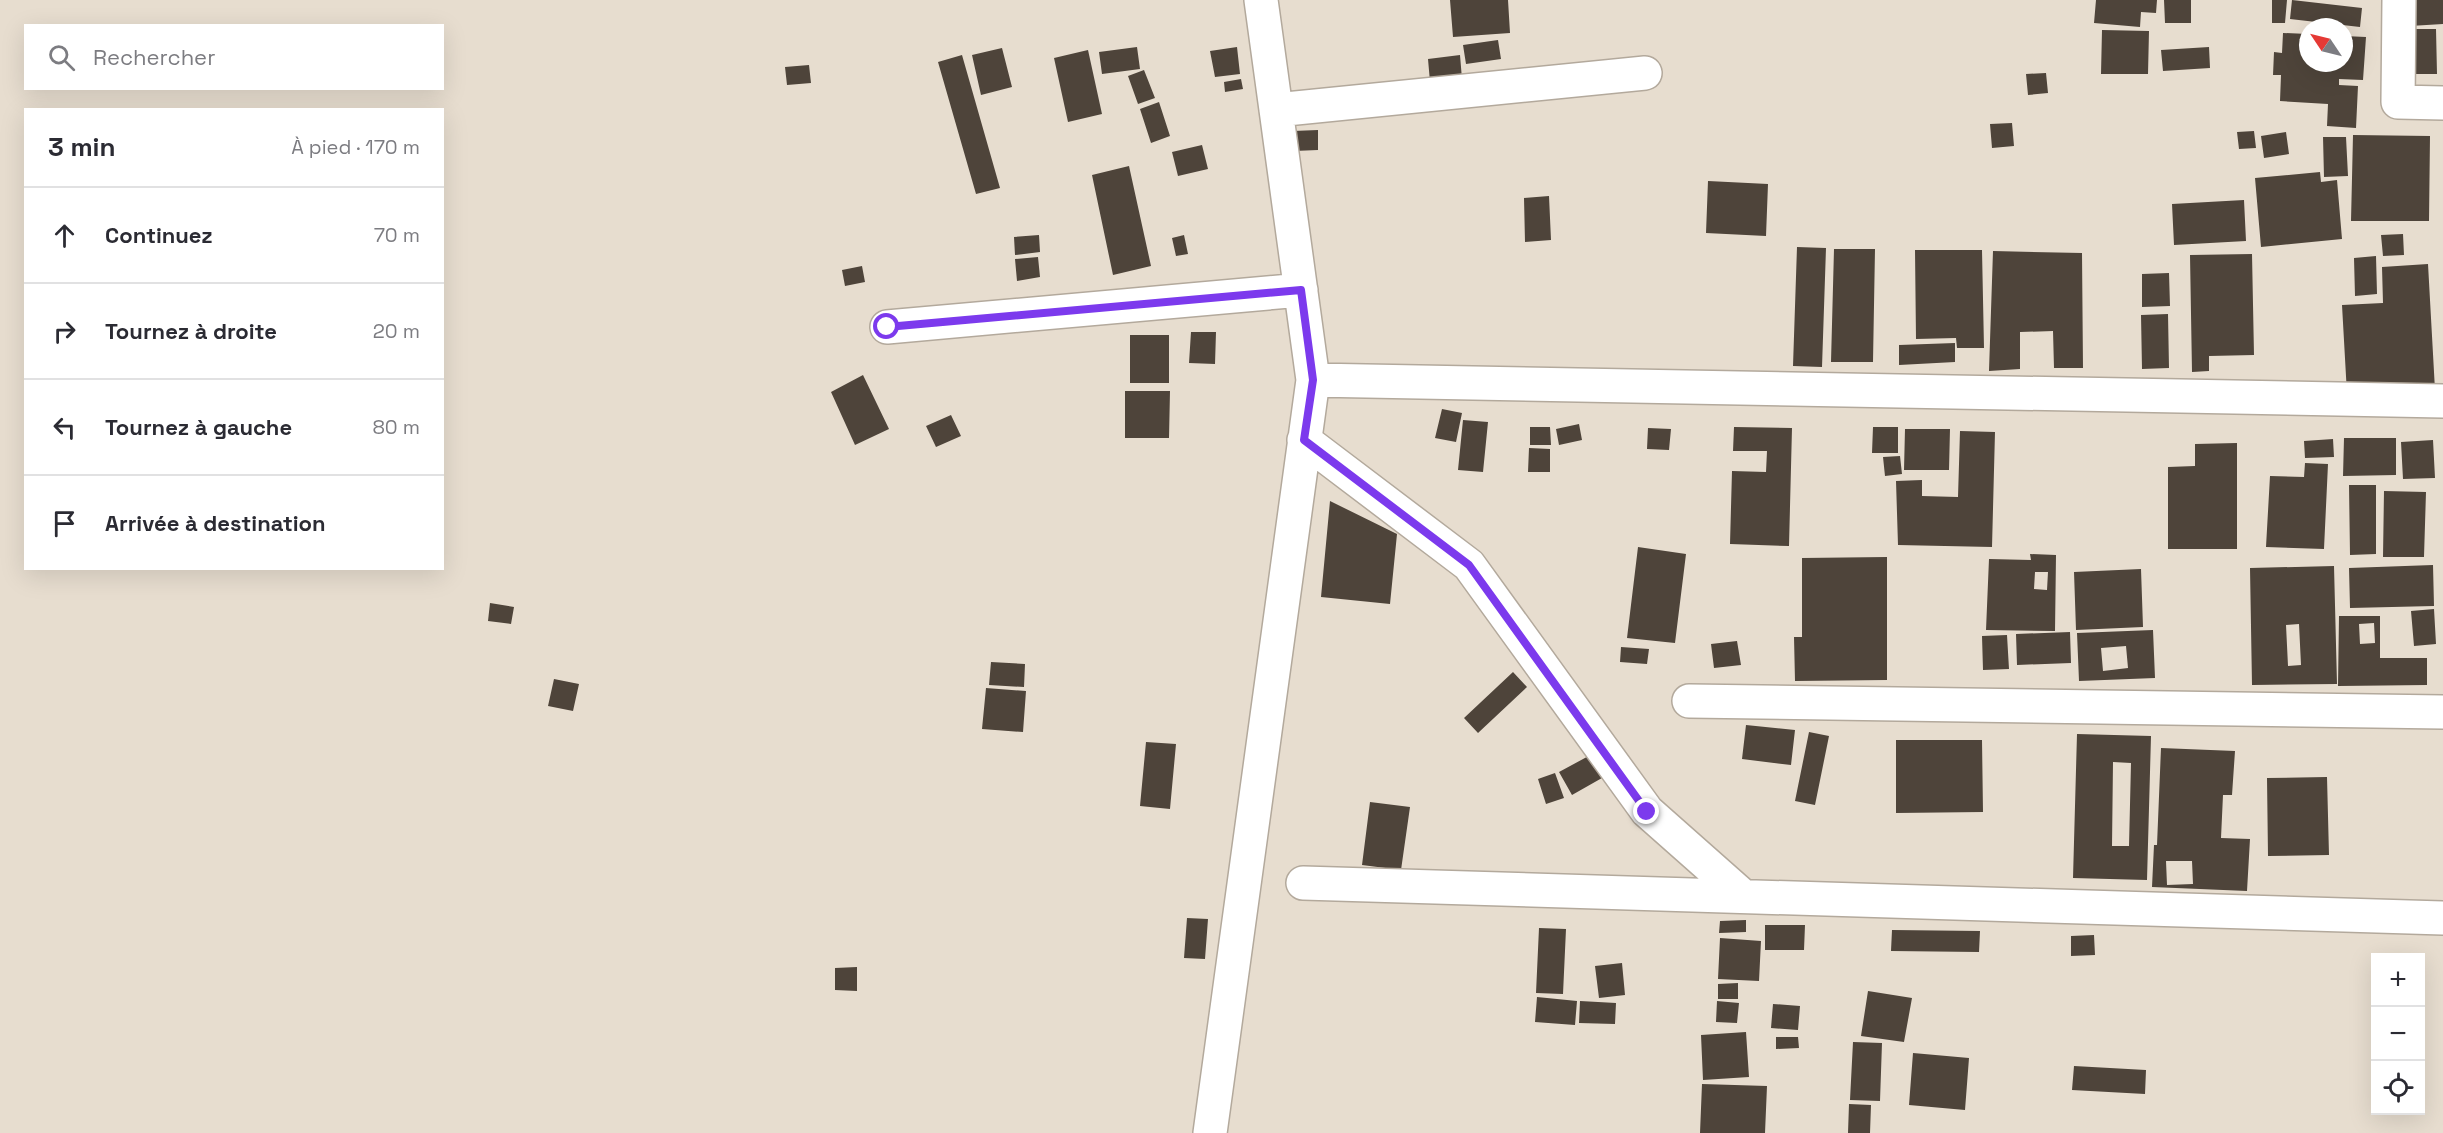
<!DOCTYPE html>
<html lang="fr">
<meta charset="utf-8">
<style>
:root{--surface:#fff;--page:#f2f2f3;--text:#2b2b33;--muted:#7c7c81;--line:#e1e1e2}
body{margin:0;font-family:"Space Grotesk",sans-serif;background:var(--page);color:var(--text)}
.controls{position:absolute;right:18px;bottom:18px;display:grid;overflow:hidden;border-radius:0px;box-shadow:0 6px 24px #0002}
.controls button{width:54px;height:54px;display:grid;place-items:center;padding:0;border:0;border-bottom:2px solid var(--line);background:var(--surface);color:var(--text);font:30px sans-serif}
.compass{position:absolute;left:2299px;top:18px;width:54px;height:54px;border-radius:50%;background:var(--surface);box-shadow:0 6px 24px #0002;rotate:305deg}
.stop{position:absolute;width:18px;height:18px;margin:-14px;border:4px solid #7c3aed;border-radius:50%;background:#fff}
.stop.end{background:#7c3aed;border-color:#fff;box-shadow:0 2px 6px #0008}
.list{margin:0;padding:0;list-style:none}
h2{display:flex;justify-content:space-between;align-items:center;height:78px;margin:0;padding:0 24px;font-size:26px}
h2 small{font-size:20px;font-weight:400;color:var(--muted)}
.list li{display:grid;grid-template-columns:39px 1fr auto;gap:18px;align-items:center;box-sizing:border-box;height:96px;padding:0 24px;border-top:2px solid var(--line)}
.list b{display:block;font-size:22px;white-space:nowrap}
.list em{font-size:20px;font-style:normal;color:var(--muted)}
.icon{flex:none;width:33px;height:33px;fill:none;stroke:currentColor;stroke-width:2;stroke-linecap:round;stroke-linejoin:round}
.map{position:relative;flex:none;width:2443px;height:1133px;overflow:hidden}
.search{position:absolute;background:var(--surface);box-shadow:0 6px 24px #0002;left:24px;top:24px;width:420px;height:66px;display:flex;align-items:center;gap:15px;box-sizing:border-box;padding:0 21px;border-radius:0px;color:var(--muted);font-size:22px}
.panel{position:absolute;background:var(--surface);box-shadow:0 6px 24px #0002;left:24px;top:108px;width:420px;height:462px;border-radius:0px}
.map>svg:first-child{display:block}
.building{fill:#4e443a;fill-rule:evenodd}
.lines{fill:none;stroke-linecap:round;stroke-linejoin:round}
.minor-casing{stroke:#b3a99c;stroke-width:36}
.minor{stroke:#fff;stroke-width:33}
.route{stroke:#7c3aed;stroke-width:8}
</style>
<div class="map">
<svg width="2443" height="1133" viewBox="0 0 2443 1133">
<rect width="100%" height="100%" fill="#e7ddcf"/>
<path class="building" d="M1450,0H1508L1510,33L1453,37Z
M2096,0H2157L2156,13L2141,12L2140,27L2094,23Z
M2164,0H2191V23H2165Z
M2272,0H2287L2285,23H2272Z
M2292,0L2362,8L2360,27L2290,19Z
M2410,0H2443V24L2410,26Z
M2409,29H2436L2437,74H2409Z
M2102,30L2149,31L2148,74H2101Z
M2283,33L2308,34V63H2344V36L2366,37L2363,80L2339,79V85L2358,86L2356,128L2327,126L2328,104L2280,101L2281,75H2273L2274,52L2282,53Z
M1498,40L1501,59L1466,64L1463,45Z
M1137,47L1140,69L1102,74L1099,52Z
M1237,47L1240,74L1215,77L1210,51Z
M2209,47L2210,68L2163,71L2161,50Z
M1002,48L1012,87L981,95L972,55Z
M1088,50L1102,114L1068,122L1054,58Z
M962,55L1000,188L976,194L938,62Z
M1460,55L1462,79L1430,82L1428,59Z
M809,65L811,83L787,85L785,67Z
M1144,70L1155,98L1138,104L1128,76Z
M2046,73L2048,93L2028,95L2026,74Z
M1241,79L1243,89L1225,92L1224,82Z
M1159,102L1170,136L1151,143L1140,109Z
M2012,123L2014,146L1992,148L1990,124Z
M1318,130V150L1294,151L1293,131Z
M2254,131L2256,148L2239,149L2237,132Z
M2286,132L2289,154L2264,158L2261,136Z
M2353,135L2430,136L2429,221H2351Z
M2323,137H2346L2348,176L2324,177Z
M1202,145L1208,169L1178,176L1172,152Z
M1129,166L1151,266L1113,275L1092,175Z
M2320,172L2321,182L2337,180L2342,239L2261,247L2255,178Z
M1708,181L1768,184L1766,236L1706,233Z
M1549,196L1551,240L1525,242L1524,198Z
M2244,200L2246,241L2174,245L2172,204Z
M2403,234L2404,255L2383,256L2381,235Z
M1039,235L1040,252L1015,255L1014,237Z
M1184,235L1188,254L1176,256L1172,238Z
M1797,247L1826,248L1822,367L1793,366Z
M1834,249H1875L1873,362H1831Z
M1915,250H1982L1984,348H1957L1956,338L1916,339Z
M1993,251L2082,253L2083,368H2054L2053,331L2020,332V369L1989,371Z
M2252,254L2254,355L2209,356V371L2192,372L2190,255Z
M2376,256L2377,294L2355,296L2354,258Z
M1038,257L1040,277L1017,281L1015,259Z
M2428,264L2435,390L2347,394L2342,305L2383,303L2382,267Z
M862,266L865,282L845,286L842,270Z
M2169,273L2170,306L2142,307V274Z
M2168,314L2169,368L2142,369L2141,315Z
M1191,332H1216L1215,364L1189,363Z
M1130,335H1169V383H1130Z
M1955,343V362L1899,365V345Z
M863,375L889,429L855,445L831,392Z
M1125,391H1170L1169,438H1125Z
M1442,409L1462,413L1456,442L1435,438Z
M951,415L961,436L936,447L926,426Z
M1463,420L1488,422L1483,472L1458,470Z
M1579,424L1582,440L1559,445L1556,429Z
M1530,427H1550L1551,445H1530Z
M1734,427L1792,428L1789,546L1730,544L1732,471L1766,472L1767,451H1733Z
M1873,427H1898V453H1872Z
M1648,428L1671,429L1669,450L1647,449Z
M1905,429H1950L1949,470H1904Z
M1960,431L1995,432L1992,547L1898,545L1896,481L1922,480V496L1958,497Z
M2344,438H2396V475L2343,476Z
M2333,439L2334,457L2305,458L2304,441Z
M2433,440L2435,478L2403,479L2401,442Z
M2237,443V549H2168V467L2195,466V444Z
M1529,448L1550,449V472H1528Z
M1900,456L1902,474L1885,476L1883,457Z
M2305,463L2328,464L2324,549L2266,547L2270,476L2304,477Z
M2349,485H2376V554L2350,555Z
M2384,491L2426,492L2424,557H2383Z
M1330,501L1397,534L1390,604L1321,597Z
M1638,547L1686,554L1675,643L1627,638Z
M2030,554L2056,555L2055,631L1986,630L1989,559L2031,560ZM2035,572H2048L2047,590L2034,589Z
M1887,557V680L1795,681L1794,637H1802V558Z
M2433,565L2434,606L2350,608L2349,568Z
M2334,566L2337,684L2252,685L2250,568ZM2299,624L2301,665L2288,666L2286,625Z
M2141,569L2143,627L2076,630L2074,572Z
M490,603L514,607L511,624L488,621Z
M2434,609L2436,644L2414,646L2411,611Z
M2339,616H2380V658H2427V685L2338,686ZM2374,623L2375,643L2360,644L2359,624Z
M2153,630L2155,678L2079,681L2077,633ZM2126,646L2128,668L2103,671L2101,648Z
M2070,632L2071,663L2017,665L2016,634Z
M2007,635L2009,669L1983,670L1982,636Z
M1737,641L1741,665L1714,668L1711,644Z
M1621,647L1649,649L1647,664L1620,662Z
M991,662L1025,664L1024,687L989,685Z
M1513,672L1527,687L1478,733L1464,718Z
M554,679L579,684L573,711L548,706Z
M986,688L1026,691L1023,732L982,729Z
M1746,725L1795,730L1791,765L1742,759Z
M1809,732L1829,736L1815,805L1795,801Z
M2077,734L2151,736L2147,880L2073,878ZM2113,762L2131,763L2129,846H2112Z
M1896,740H1982L1983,812L1896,813Z
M1146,742L1176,744L1170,809L1140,806Z
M2161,748L2235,751L2232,795H2223L2221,838L2250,839L2247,891L2152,887L2154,845H2157ZM2166,861H2192L2193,884L2167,885Z
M1596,752L1609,774L1572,795L1559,772Z
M1555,773L1564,798L1546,804L1538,779Z
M2327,777L2329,855L2268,856L2267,778Z
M1370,802L1410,807L1401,870L1362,865Z
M1187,918L1208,919L1205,959L1184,958Z
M1746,920V932L1719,933L1720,921Z
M1765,925H1805L1804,950H1765Z
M1539,928L1566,929L1563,994L1536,993Z
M1892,930L1980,931L1979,952L1891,951Z
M2094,935L2095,955L2071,956V936Z
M1720,938L1761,941L1759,981L1718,979Z
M1622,963L1625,995L1599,998L1595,966Z
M857,967V991L835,990V968Z
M1738,983V999H1718V984Z
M1868,991L1912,998L1904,1042L1861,1036Z
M1537,997L1577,1001L1575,1025L1535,1022Z
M1580,1001L1616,1003L1615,1024L1579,1023Z
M1717,1001L1739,1003L1737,1023L1716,1022Z
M1773,1004L1800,1006L1798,1030L1771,1028Z
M1746,1032L1749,1077L1703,1080L1701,1035Z
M1776,1037H1798L1799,1048L1776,1049Z
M1853,1042L1882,1043L1880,1101L1850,1100Z
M1913,1053L1969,1058L1965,1110L1909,1105Z
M2074,1066L2146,1070L2145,1094L2072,1090Z
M1702,1084L1767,1086L1765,1133H1700Z
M1849,1104L1871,1105L1870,1133H1848Z"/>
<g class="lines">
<defs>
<path id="minor" d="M2399,0L2398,102L2443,103
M1276,110L1645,73
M887,327L1301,290
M1313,380L2443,401
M1304,440L1469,565L1647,811L1743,896
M1689,701L2443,712
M1303,883L2443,918
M1210,1133L1313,380L1261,0"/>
</defs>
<use href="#minor" class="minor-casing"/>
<use href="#minor" class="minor"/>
</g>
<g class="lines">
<path class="route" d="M887,327L1301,290L1313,380L1304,440L1469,565L1647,812"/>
</g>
</svg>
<div class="controls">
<button>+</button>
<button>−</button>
<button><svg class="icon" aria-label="locate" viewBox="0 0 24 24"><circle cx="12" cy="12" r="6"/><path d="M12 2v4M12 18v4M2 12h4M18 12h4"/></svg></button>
</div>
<svg class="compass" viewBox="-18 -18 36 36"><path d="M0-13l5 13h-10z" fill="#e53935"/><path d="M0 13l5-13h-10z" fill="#7c7c81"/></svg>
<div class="stop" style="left:887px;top:327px"></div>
<div class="stop end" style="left:1647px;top:812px"></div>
<div class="search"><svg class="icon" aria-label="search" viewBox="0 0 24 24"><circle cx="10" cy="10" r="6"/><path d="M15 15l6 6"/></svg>Rechercher</div>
<section class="panel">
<h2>3 min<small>À pied · 170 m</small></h2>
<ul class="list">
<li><svg class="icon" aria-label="ahead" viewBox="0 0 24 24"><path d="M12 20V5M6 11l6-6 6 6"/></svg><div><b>Continuez</b></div><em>70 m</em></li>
<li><svg class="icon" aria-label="right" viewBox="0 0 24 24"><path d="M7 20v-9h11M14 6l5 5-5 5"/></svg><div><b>Tournez à droite</b></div><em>20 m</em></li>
<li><svg class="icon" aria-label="left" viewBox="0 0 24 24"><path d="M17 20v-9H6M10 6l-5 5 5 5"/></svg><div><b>Tournez à gauche</b></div><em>80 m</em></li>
<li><svg class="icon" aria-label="arrive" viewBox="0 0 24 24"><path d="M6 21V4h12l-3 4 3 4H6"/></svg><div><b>Arrivée à destination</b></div></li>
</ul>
</section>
</div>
